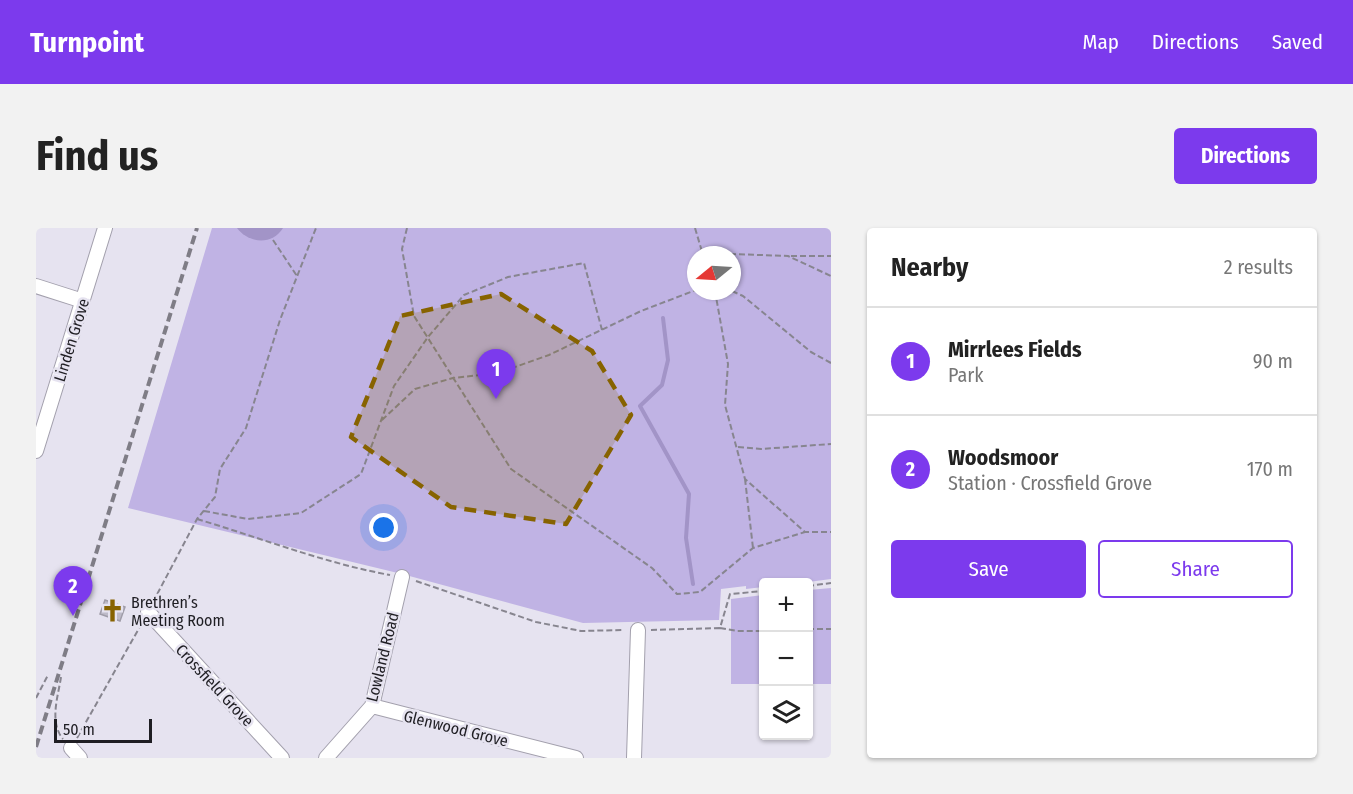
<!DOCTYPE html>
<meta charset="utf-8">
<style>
:root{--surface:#fff;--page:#f2f2f2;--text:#222;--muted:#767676;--line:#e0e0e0;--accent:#7c3aed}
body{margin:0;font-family:"Fira Sans Condensed",sans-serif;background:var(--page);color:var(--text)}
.controls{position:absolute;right:18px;bottom:18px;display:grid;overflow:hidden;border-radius:6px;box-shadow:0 2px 4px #0004}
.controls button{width:54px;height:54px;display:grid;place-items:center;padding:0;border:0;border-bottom:2px solid var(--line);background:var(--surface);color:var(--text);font:30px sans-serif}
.compass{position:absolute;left:651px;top:18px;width:54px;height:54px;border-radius:50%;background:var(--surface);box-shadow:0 2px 4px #0004;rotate:252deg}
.scale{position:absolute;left:18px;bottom:15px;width:98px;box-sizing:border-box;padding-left:6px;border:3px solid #1f1e23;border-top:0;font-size:16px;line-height:21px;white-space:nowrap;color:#1f1e23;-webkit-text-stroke:4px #e6e3f0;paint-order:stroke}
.you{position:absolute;left:348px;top:300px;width:21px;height:21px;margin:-15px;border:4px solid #fff;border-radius:50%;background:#1a73e8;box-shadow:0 0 0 9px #1a73e833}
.badge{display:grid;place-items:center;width:39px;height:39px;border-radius:50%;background:var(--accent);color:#fff;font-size:20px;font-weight:700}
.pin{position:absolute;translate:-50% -50px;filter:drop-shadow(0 2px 3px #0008)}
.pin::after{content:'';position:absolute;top:32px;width:21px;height:18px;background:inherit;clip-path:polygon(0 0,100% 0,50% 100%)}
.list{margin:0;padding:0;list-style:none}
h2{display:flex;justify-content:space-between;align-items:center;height:78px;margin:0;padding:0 24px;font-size:26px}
h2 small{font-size:20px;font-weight:400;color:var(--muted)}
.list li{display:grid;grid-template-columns:39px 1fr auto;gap:18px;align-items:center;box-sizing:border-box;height:108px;padding:0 24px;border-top:2px solid var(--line)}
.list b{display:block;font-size:22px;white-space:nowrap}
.list p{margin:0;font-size:20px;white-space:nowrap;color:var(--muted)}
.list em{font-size:20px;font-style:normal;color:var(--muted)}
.actions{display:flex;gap:12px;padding:18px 24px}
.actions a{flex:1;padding:14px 0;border:2px solid var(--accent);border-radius:6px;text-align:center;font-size:21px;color:var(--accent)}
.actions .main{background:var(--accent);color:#fff}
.icon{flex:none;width:33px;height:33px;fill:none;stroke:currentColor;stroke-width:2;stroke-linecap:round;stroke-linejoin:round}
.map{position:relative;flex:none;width:795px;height:530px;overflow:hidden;border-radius:6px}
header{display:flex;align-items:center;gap:36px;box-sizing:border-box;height:84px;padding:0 30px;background:var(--accent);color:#fff}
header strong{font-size:28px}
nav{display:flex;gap:33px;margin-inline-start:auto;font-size:21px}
.intro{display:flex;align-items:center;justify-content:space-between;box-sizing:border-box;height:144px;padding:0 36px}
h1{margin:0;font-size:42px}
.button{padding:15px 27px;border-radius:6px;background:var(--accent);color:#fff;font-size:21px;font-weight:700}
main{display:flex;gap:36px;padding:0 36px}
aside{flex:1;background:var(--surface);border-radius:6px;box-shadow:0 2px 4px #0004}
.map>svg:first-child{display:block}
.green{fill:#c0b3e4;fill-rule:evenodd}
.water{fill:#a294c7}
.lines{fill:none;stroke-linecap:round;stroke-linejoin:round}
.stream{stroke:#a294c7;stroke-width:4}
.building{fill:#bebbc8;stroke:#a09da9;stroke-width:1.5}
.street-casing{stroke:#a3a0ad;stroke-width:16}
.path{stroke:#87858f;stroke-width:2;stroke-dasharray:6 3;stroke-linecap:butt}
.street{stroke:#fff;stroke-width:14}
.rail{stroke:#7f7d86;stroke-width:4;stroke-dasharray:9 4.5;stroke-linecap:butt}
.marked{fill:#876300;fill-opacity:0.2;stroke:#876300;stroke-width:4.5;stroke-dasharray:12 8;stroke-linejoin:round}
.labels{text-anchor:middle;stroke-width:5;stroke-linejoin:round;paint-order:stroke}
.street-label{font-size:16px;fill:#1f1e23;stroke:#e6e3f0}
.poi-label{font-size:16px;fill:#1f1e23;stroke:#e6e3f0;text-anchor:start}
</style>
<header>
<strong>Turnpoint</strong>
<nav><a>Map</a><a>Directions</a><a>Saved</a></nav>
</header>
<div class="intro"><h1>Find us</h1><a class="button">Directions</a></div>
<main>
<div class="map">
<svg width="795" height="530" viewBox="0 0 795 530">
<rect width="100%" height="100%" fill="#e6e3f0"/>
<path class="green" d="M176,0H795V351L765,355H728L727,359L710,361V358L685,361L683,392L547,395L366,346L92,280ZM660,27H696V63H660Z
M795,360V456H773V362Z
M727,367V456H695V371Z"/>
<path class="water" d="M201,0H247C236,18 212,15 201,0Z"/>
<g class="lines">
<path class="stream" d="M627,90L632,132L626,157L604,178L653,266L650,310L657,356"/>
</g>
<path class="building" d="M69,372L89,379L84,393L64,386Z"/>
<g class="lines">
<defs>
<path id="street" d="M0,58L47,73
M0,223L69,0
M112,384L246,530
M336,478L540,530
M35,520L44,530
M290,530L336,478L366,349
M598,530L602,402"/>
</defs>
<use href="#street" class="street-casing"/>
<path class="path" d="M371,0L366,21L378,88L475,241L616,340L641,366L664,364L717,320L769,304
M659,0L667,27
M237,12L261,48
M667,25L752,28L795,48
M755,28H795
M679,63L692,136L689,177L709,251L769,304H795
M696,63L707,68L775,124L795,135
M346,192L379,161L417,150L462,145L513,127L605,83L660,62
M702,219L725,221L795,216
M709,251L717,320
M168,283L212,291L265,285L325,246L358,158L392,109L428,67L472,49L548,35L566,102
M161,291C225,310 288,335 354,347
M380,353L500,394L545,403L588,402
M772,358L795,355
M117,374L161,291L179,269L184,241L210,200L244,92L280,0
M684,400L701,403H728
M772,401H795
M615,402L684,400L694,366L728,363
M25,449C22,469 13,494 27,511
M0,470L12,447
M41,510L106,395"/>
<use href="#street" class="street"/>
<path class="rail" d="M0,519L161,0"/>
</g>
<path class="marked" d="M465,66L556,123L595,187L530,296L415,279L315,209L364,88Z"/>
<defs>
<symbol id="church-bare" viewBox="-9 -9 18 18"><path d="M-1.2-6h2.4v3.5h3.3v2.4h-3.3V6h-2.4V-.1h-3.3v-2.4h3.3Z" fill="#876300" stroke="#e6e3f0" stroke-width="2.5" paint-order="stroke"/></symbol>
</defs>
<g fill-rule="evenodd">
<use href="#church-bare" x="60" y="366" width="33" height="33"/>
</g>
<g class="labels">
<g class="street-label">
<text transform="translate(35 112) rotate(-73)" y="6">Linden Grove</text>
<text transform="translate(346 429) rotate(-76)" y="6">Lowland Road</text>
<text transform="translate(179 457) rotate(47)" y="6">Crossfield Grove</text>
<text transform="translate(420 500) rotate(14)" y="6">Glenwood Grove</text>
</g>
<g class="poi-label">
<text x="95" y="380">Brethren’s<tspan x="95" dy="18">Meeting Room</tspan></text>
</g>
</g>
</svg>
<div class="controls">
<button>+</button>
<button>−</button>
<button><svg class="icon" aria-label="layers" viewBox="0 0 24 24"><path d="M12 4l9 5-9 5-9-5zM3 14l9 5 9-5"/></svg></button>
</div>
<svg class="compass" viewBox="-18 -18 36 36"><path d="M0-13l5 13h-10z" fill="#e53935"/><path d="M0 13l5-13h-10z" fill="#767676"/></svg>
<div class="scale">50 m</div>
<div class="you"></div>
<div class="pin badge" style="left:460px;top:171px">1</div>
<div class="pin badge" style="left:37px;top:388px">2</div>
</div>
<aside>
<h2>Nearby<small>2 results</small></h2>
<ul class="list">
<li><span class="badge">1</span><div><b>Mirrlees Fields</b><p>Park</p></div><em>90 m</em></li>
<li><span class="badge">2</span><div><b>Woodsmoor</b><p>Station · Crossfield Grove</p></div><em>170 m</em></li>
</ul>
<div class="actions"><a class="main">Save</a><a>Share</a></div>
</aside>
</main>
